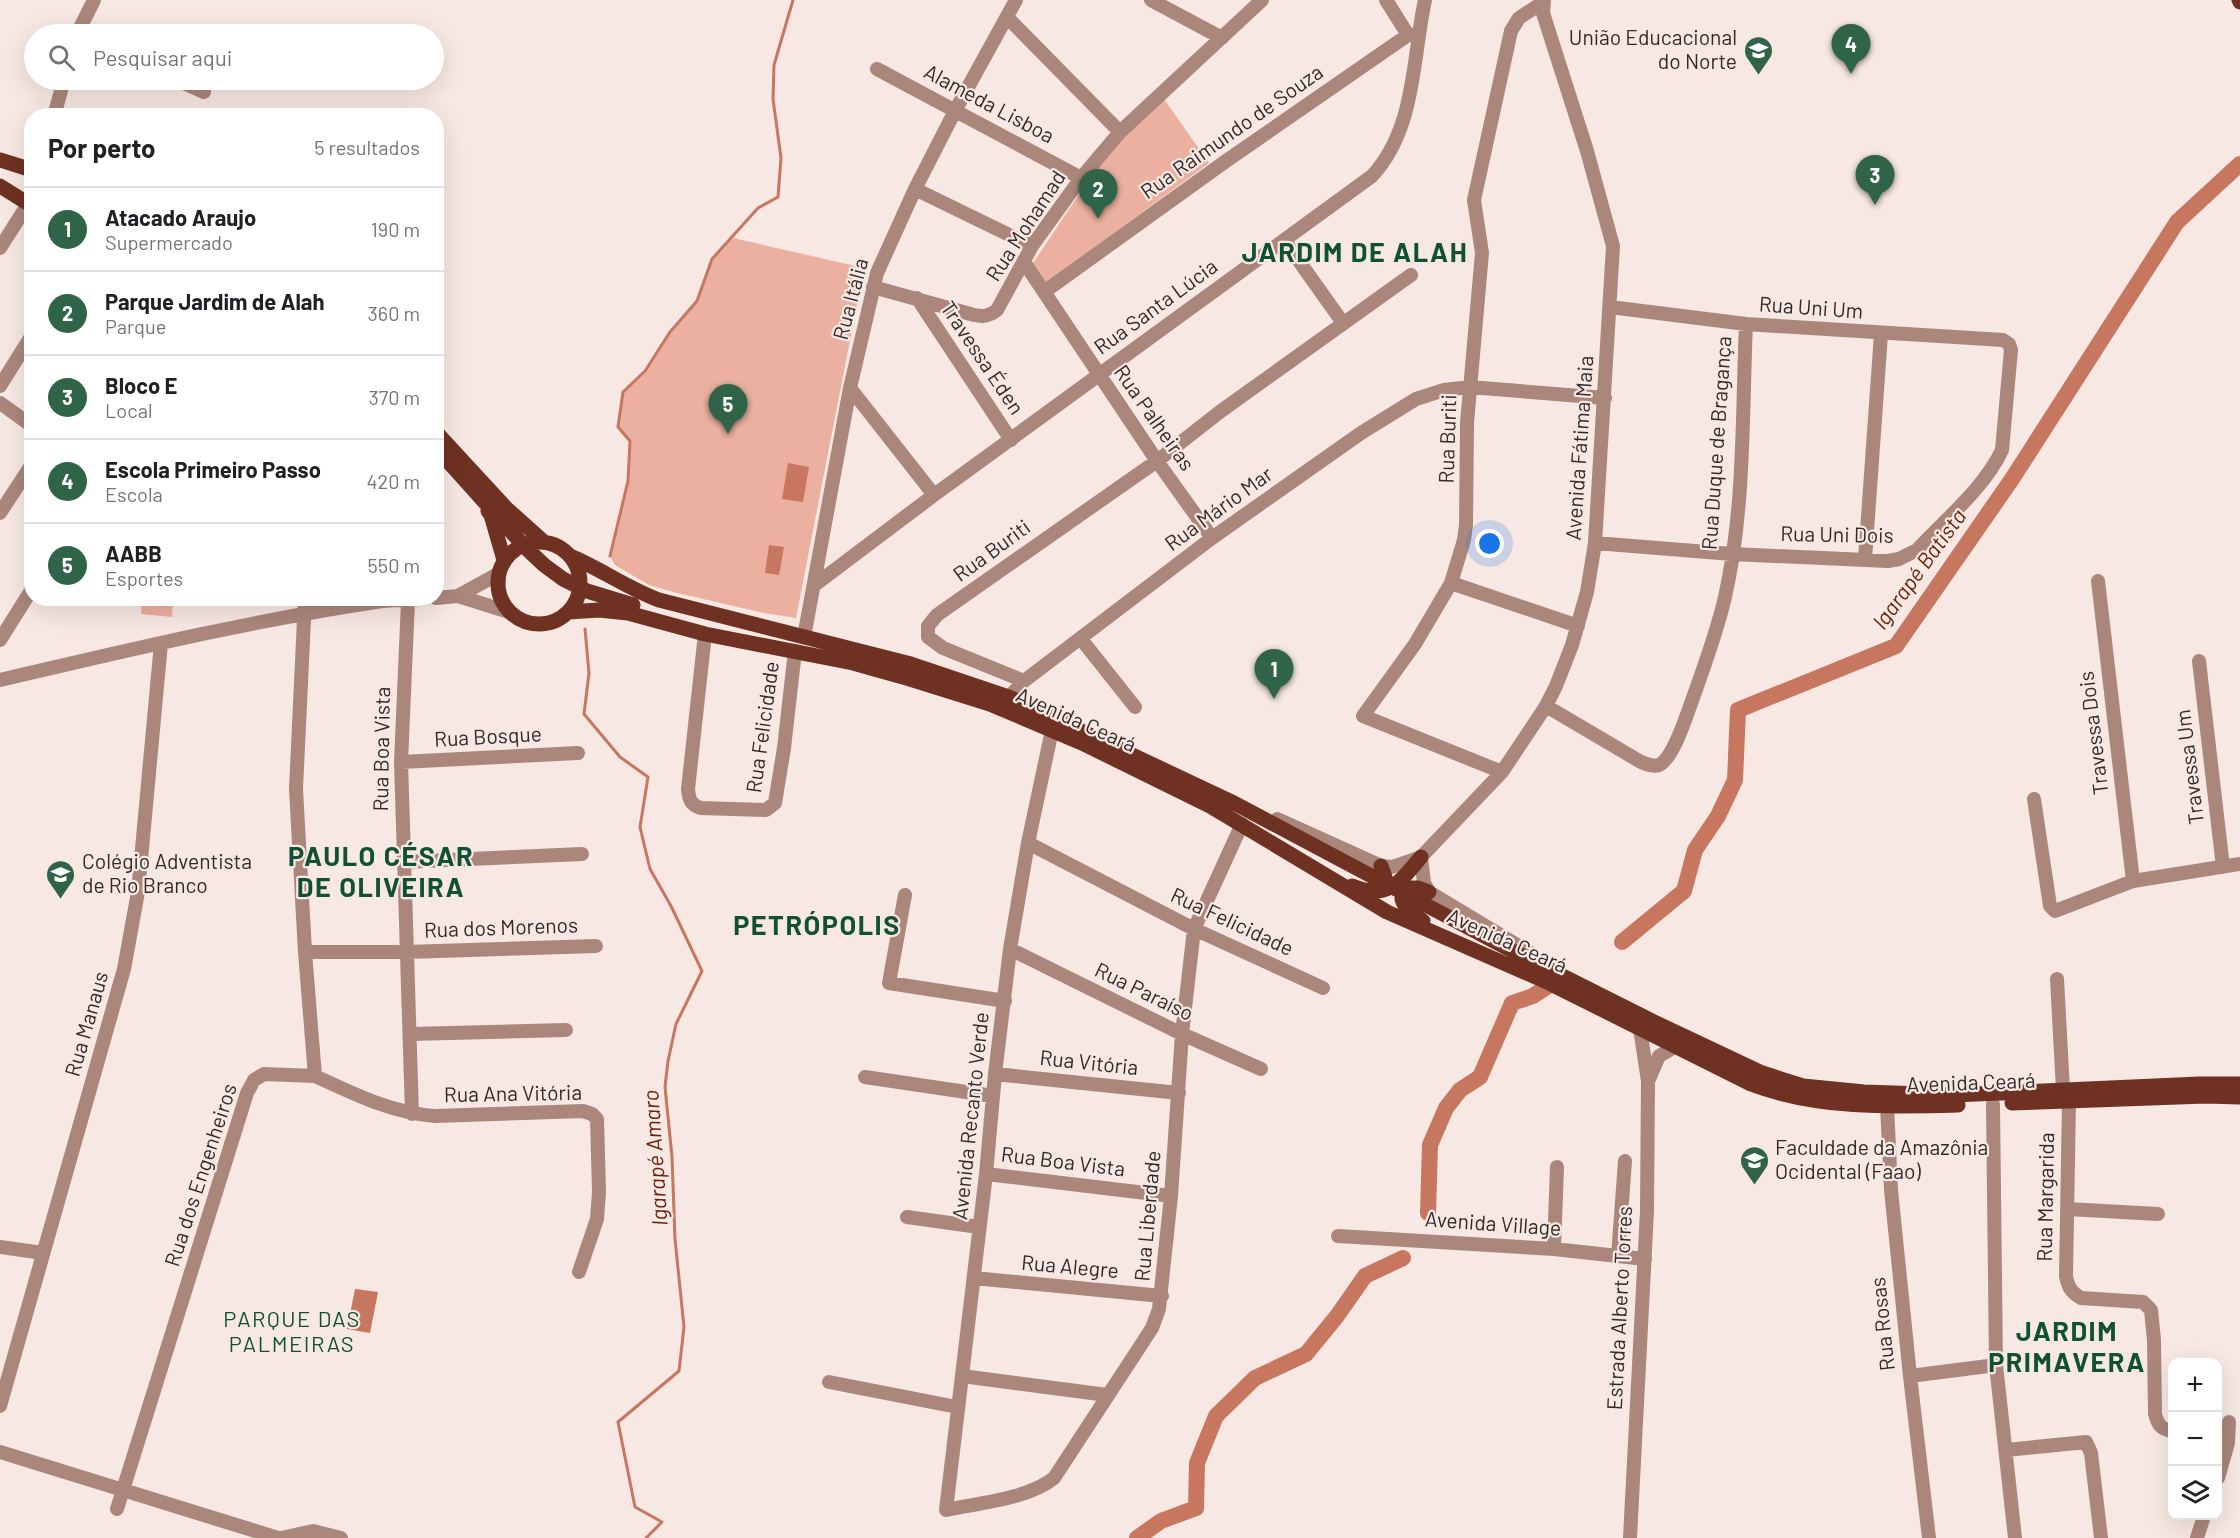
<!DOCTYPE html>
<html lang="pt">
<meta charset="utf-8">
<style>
:root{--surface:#fff;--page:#f2f2f2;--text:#202124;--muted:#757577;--line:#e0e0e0;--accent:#306449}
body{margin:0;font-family:Barlow,sans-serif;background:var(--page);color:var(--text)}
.controls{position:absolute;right:18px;bottom:18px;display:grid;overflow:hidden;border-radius:12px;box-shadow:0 6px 24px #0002}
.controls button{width:54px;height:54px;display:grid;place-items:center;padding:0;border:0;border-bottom:2px solid var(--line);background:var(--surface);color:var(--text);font:30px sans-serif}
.you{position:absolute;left:1490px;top:544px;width:21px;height:21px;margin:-15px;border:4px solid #fff;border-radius:50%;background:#1a73e8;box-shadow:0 0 0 9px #1a73e833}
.badge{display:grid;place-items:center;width:39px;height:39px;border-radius:50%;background:var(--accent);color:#fff;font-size:20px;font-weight:700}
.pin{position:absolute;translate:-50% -50px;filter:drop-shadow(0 2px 3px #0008)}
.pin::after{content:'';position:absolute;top:32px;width:21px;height:18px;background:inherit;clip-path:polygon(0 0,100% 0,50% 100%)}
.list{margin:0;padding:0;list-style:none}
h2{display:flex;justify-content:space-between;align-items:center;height:78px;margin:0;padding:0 24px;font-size:26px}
h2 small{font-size:20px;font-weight:400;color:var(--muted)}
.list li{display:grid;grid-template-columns:39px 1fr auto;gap:18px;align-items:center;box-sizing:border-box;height:84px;padding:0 24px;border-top:2px solid var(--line)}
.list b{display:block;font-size:22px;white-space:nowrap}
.list p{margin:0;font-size:20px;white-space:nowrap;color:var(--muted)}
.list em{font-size:20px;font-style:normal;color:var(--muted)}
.icon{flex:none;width:33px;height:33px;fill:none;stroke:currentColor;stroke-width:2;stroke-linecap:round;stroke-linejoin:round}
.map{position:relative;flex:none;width:2240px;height:1538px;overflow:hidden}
.search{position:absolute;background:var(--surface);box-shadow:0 6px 24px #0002;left:24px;top:24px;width:420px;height:66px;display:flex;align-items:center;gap:15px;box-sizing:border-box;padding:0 21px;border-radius:33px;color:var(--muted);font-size:22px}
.panel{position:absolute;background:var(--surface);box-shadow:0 6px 24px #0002;left:24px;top:108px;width:420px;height:498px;border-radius:24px}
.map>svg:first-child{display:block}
.green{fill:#ebb09f}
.water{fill:#c7765f}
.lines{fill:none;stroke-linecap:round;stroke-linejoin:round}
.stream{stroke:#c7765f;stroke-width:3}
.river{stroke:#c7765f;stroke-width:16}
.minor{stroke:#ab867b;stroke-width:14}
.major{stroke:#6f3121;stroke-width:15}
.labels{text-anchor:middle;stroke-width:4.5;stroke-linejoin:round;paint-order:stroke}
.poi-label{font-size:21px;fill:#302a29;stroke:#f7e8e3;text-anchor:start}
.street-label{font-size:21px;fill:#302a29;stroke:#f7e8e3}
.water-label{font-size:22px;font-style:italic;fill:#691f08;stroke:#f7e8e3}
.neighbourhood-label{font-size:22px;letter-spacing:1.5px;fill:#105134;stroke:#f7e8e3}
.district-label{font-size:27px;font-weight:bold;letter-spacing:1.5px;fill:#105134;stroke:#f7e8e3}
</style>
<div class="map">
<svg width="2240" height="1538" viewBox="0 0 2240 1538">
<rect width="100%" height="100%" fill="#f7e8e3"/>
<path class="green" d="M1164,99L1209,163L1046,283L1033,263L1092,175L1124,134Z
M733,238L864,268L796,618L764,613L677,593L649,585L615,565L610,556L628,481L630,441L618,427L623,392L645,371L670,332L697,301L712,259Z
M142,599H173L172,617L141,614Z"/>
<path class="water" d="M788,463L809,467L803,502L782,499Z
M769,545L784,547L779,575L765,573Z
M355,1289L378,1292L370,1333L347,1329Z"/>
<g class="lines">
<path class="stream" d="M610,556L628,481L630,441L618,427L623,392L645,371L670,332L697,301L712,259L758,208L778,197L781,158L773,99L774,65L793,0
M585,629L589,673L584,714L620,757L648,777L640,827L650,869L671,906L702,971L676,1024L668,1061L665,1087L672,1157L675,1239L684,1327L679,1371L618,1422L635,1507L662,1522L646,1538"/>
<path class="river" d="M1622,942L1684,891L1695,850L1718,816L1735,780L1738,710L1896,646L2012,479L2177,222L2240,164
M1428,1213L1430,1145L1446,1108L1460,1090L1480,1077L1512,1003L1533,996L1551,984
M1137,1538L1161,1521L1196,1508L1197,1463L1216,1416L1255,1378L1306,1354L1337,1316L1365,1276L1403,1258"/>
<path class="minor" d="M1151,0L1222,38
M1386,0L1408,35
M1007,17L1120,132
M77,34L94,0
M877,69L1081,178
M177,80L204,92
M54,116L64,80
M915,189L1032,246
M1284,240L1343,323
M0,248L28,204
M1024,262L1157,461L1212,538
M873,287L974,315C984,317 989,316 997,310L1032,246L1081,178L1120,132L1262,0
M1044,292L1226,161L1408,35H1417
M917,298L1011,440
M0,386L32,335
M850,388L934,495
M0,403L32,426
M0,513L32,464
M1595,543L1732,554L1888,561L1899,559L1917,550C1945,520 1985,487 2002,450L2011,350L2009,344L2003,340L1746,324L1610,307
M1865,559L1881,334
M2098,581L2133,881
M1451,583L1578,626
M816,584L934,495L1372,176C1416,128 1412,60 1425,0
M458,596L498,574
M436,598L458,596L509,612
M408,601L401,762L412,1114
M705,634L688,789C689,800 691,805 701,808L766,810L775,803L784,748L795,651
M804,637L850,388L877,273L915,189L956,109L1016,0
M1081,639L1135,707
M0,640L32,589
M2199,661L2223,867
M0,680C125,651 249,621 376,602C392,599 409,601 426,598
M1024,681L943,648L928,637V626L937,615L1157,461L1221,411L1411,275
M1009,697L1024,681L1212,538L1361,433L1416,399L1444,390L1470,387L1605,398
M1546,706L1641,762C1647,764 1653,767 1659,765C1672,759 1684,723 1689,709C1702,672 1716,636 1725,597C1745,508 1742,414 1746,324
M1052,730L1028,843L1010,949L995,1074L986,1174L946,1510C979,1503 1028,1499 1054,1478L1139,1348L1152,1328L1159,1309L1171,1196L1182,1034L1194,929L1242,824
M401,762L578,753
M1502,772L1363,716L1415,644L1451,583L1464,540L1466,525L1467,423L1482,253L1474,200L1511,31L1519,18L1542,3
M2034,799L2050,906L2055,911L2133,881L2240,864
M1277,819L1381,866L1392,867L1421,857L1502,772L1546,706L1556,686L1572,645L1587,592L1595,543L1613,246L1587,151L1543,13L1544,0
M1028,843L1194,929L1323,988
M1421,857L1424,883L1429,892L1532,954
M402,862L582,854
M905,895L889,983L1005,1001
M1010,949L1182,1034L1261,1069
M305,952H406L596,946
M2057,979L2063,1090
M410,1034L566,1030
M995,1074L1179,1093
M315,1076C354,1094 392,1113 435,1116L583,1111L592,1114L597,1119L599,1192L597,1219L579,1272
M865,1077L993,1096
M1649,1079L1659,1056L1675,1047
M2069,1101L2066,1276C2068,1287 2071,1292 2081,1298L2143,1302L2151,1310L2154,1340L2155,1414C2158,1425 2161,1429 2172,1431
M1993,1104L1996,1365L2015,1538
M1887,1106L1891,1190L1910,1376L1929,1538
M986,1174L1171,1196
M2068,1209L2158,1214
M907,1217L979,1227
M1338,1236L1554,1249L1645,1259
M0,1247L43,1253
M1554,1249L1557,1167
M1618,1256L1625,1161
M974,1278L1162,1296
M962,1376L1107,1395
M1910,1376L1996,1365
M829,1382L957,1407
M0,1406L124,969L138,892L161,643
M2006,1450L2086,1442L2091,1453L2101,1538
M0,1452L278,1538
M2218,1478L2228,1443L2229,1422
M117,1509L247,1093L254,1080L264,1074L315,1076L305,952L296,789L305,598
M281,1538L313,1531L341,1538
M1630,1538L1647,1211L1648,1081L1640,1029
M2197,1538L2204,1516"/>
<path class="major" d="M2239,0L2240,2
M0,160L32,170
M0,186L32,206
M436,432L506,508L544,542
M436,448L526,548L544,565L563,579L587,591L633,605
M488,511L491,515L504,560
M498 583a41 41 0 1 1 82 0a41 41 0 1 1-82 0Z
M570,556C601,569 627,588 659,600L911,664L1009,697L1234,803L1505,947L1654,1022L1760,1072L1781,1079L1803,1086L1864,1092L1953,1095L2199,1084H2240
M568,612L599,610L628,613L705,634L853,663L910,679L990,704L1082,743L1210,806L1387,912L1547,982L1751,1084C1817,1109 1889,1107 1958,1105
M1352,886C1387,901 1400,882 1421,857
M1377,889L1385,877L1381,866
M1423,921C1414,915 1405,910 1402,899L1408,888H1418L1429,892
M2012,1103L2206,1096L2240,1097"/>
</g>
<defs>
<symbol id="university-pin" viewBox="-11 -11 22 30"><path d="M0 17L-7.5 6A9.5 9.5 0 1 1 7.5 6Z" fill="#306449" stroke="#f7e8e3"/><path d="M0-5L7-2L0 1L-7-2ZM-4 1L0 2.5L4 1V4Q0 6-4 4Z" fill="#fff"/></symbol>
<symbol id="school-pin" viewBox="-11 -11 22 30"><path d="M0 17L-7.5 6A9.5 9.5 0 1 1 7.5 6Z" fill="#306449" stroke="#f7e8e3"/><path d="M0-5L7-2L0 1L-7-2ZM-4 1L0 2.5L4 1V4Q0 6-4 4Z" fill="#fff"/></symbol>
</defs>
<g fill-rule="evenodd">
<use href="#university-pin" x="1742" y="34" width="33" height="45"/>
<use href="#school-pin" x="44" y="858" width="33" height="45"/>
<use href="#university-pin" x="1738" y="1144" width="33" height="45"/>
</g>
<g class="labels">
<g class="poi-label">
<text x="1737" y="45" text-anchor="end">União Educacional<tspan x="1737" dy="24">do Norte</tspan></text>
<text x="82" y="869">Colégio Adventista<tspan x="82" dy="24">de Rio Branco</tspan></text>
<text x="1775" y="1155">Faculdade da Amazônia<tspan x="1775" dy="24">Ocidental (Faao)</tspan></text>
</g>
<g class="street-label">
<text transform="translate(989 104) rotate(28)" y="7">Alameda Lisboa</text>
<text transform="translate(1232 132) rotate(-35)" y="7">Rua Raimundo de Souza</text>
<text transform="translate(1026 226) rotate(-57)" y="7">Rua Mohamad</text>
<text transform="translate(851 299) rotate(-75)" y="7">Rua Itália</text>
<text transform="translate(1156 307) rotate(-36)" y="7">Rua Santa Lúcia</text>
<text transform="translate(1811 308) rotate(4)" y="7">Rua Uni Um</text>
<text transform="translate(982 358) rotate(56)" y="7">Travessa Éden</text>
<text transform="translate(1154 418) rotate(55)" y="7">Rua Palheiras</text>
<text transform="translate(1448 439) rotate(-88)" y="7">Rua Buriti</text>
<text transform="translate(1717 443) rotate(-86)" y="7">Rua Duque de Bragança</text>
<text transform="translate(1580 448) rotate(-86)" y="7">Avenida Fátima Maia</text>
<text transform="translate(1219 509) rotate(-36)" y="7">Rua Mário Mar</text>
<text transform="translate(1837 535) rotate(1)" y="7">Rua Uni Dois</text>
<text transform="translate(992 551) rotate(-36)" y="7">Rua Buriti</text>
<text transform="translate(1076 720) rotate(24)" y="7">Avenida Ceará</text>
<text transform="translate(763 727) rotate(-82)" y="7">Rua Felicidade</text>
<text transform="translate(2094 733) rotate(-97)" y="7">Travessa Dois</text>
<text transform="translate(488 737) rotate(-3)" y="7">Rua Bosque</text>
<text transform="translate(382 749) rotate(-89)" y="7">Rua Boa Vista</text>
<text transform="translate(2190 767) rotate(-97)" y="7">Travessa Um</text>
<text transform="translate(1232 922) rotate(25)" y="7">Rua Felicidade</text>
<text transform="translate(501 928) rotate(-2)" y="7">Rua dos Morenos</text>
<text transform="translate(1507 941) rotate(24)" y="7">Avenida Ceará</text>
<text transform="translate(1144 992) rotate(26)" y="7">Rua Paraíso</text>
<text transform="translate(87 1024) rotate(-74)" y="7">Rua Manaus</text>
<text transform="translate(1089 1063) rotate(6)" y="7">Rua Vitória</text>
<text transform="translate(1971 1083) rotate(-2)" y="7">Avenida Ceará</text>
<text transform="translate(513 1094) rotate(-1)" y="7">Rua Ana Vitória</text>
<text transform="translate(971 1116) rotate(-84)" y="7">Avenida Recanto Verde</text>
<text transform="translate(1063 1162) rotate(7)" y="7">Rua Boa Vista</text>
<text transform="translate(201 1175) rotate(-72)" y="7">Rua dos Engenheiros</text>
<text transform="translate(2046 1197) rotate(-89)" y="7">Rua Margarida</text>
<text transform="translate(1148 1216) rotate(-85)" y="7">Rua Liberdade</text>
<text transform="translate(1493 1224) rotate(4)" y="7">Avenida Village</text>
<text transform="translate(1070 1267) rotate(5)" y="7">Rua Alegre</text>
<text transform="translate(1620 1308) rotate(-87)" y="7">Estrada Alberto Torres</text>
<text transform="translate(1883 1324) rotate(-96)" y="7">Rua Rosas</text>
</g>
<g class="water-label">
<text transform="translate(1919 569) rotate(-54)" y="8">Igarapé Batista</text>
<text transform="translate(655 1158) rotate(-94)" y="8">Igarapé Amaro</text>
</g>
<g class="neighbourhood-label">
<text x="292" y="1327">PARQUE DAS<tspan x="292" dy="25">PALMEIRAS</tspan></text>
</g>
<g class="district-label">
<text x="1355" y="262">JARDIM DE ALAH</text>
<text x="381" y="866">PAULO CÉSAR<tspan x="381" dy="31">DE OLIVEIRA</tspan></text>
<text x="817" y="935">PETRÓPOLIS</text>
<text x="2067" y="1341">JARDIM<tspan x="2067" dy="31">PRIMAVERA</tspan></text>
</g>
</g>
</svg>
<div class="controls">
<button>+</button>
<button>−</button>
<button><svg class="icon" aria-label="layers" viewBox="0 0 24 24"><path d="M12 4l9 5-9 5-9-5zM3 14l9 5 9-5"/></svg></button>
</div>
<div class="you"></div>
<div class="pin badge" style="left:1274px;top:699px">1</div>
<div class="pin badge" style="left:1098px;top:219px">2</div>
<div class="pin badge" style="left:1875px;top:205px">3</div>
<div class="pin badge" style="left:1851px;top:74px">4</div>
<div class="pin badge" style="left:728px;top:434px">5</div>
<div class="search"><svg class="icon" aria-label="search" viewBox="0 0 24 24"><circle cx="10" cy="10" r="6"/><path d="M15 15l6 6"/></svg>Pesquisar aqui</div>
<section class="panel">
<h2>Por perto<small>5 resultados</small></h2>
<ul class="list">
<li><span class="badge">1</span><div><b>Atacado Araujo</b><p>Supermercado</p></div><em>190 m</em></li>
<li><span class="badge">2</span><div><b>Parque Jardim de Alah</b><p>Parque</p></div><em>360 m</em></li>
<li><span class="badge">3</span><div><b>Bloco E</b><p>Local</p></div><em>370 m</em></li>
<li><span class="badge">4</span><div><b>Escola Primeiro Passo</b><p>Escola</p></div><em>420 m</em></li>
<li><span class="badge">5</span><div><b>AABB</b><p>Esportes</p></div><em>550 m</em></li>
</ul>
</section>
</div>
